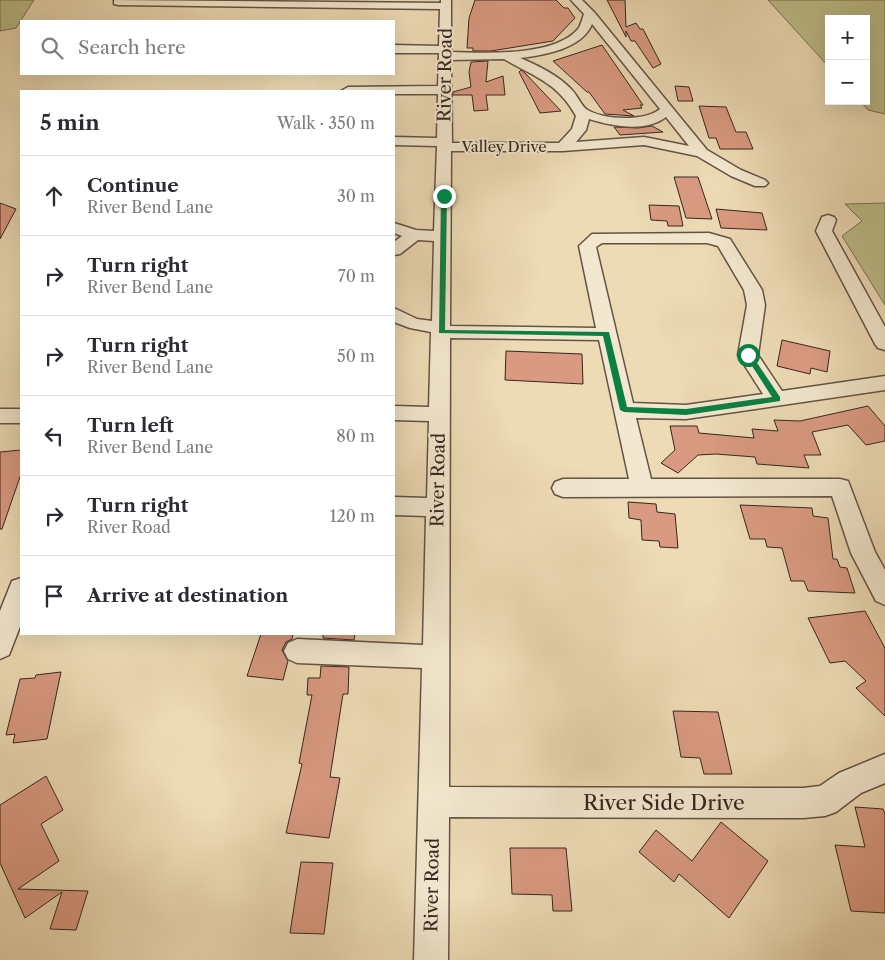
<!DOCTYPE html>
<meta charset="utf-8">
<style>
:root{--surface:#fff;--page:#f7f7f7;--text:#2b2b33;--muted:#7c7c81;--line:#e1e1e2}
body{margin:0;font-family:"Libre Caslon Text",serif;background:var(--page);color:var(--text)}
.controls{position:absolute;right:15px;top:15px;display:grid;overflow:hidden;border-radius:0px;box-shadow:0 5px 20px #0002}
.controls button{width:45px;height:45px;display:grid;place-items:center;padding:0;border:0;border-bottom:1px solid var(--line);background:var(--surface);color:var(--text);font:25px sans-serif}
.stop{position:absolute;width:15px;height:15px;margin:-11px;border:4px solid #0b8043;border-radius:50%;background:#fff}
.stop.end{background:#0b8043;border-color:#fff;box-shadow:0 1px 5px #0008}
.list{margin:0;padding:0;list-style:none}
h2{display:flex;justify-content:space-between;align-items:center;height:65px;margin:0;padding:0 20px;font-size:21px}
h2 small{font-size:16px;font-weight:400;color:var(--muted)}
.list li{display:grid;grid-template-columns:32px 1fr auto;gap:15px;align-items:center;box-sizing:border-box;height:80px;padding:0 20px;border-top:1px solid var(--line)}
.list b{display:block;font-size:19px;white-space:nowrap}
.list p{margin:0;font-size:16px;white-space:nowrap;color:var(--muted)}
.list em{font-size:16px;font-style:normal;color:var(--muted)}
.icon{flex:none;width:28px;height:28px;fill:none;stroke:currentColor;stroke-width:2;stroke-linecap:round;stroke-linejoin:round}
.map{position:relative;flex:none;width:885px;height:960px;overflow:hidden}
.search{position:absolute;background:var(--surface);box-shadow:0 5px 20px #0002;left:20px;top:20px;width:375px;height:55px;display:flex;align-items:center;gap:12px;box-sizing:border-box;padding:0 18px;border-radius:0px;color:var(--muted);font-size:19px}
.panel{position:absolute;background:var(--surface);box-shadow:0 5px 20px #0002;left:20px;top:90px;width:375px;height:545px;border-radius:0px}
.map>svg:first-child{display:block}
.green{fill:#bdbe8a;stroke:#787255}
.building{fill:#da9a81;stroke:#342620}
.lines{fill:none;stroke-linecap:round;stroke-linejoin:round}
.minor-casing{stroke:#625345;stroke-width:3}
.minor{fill:#f3e8cf;fill-rule:evenodd}
.route{fill:#0b8043}
.labels{text-anchor:middle;stroke-width:4;stroke-linejoin:round;paint-order:stroke}
.far-street-label{font-size:15px;fill:#342620;stroke:#f3e8cf}
.street-label{font-size:18px;fill:#342620;stroke:#f3e8cf}
.near-street-label{font-size:21px;fill:#342620;stroke:#f3e8cf}
</style>
<div class="map">
<svg width="885" height="960" viewBox="0 0 885 960">
<rect width="100%" height="100%" fill="#eddbb5"/>
<filter id="stains"><feTurbulence type="fractalNoise" baseFrequency=".004" numOctaves="4"/><feColorMatrix values="0 0 0 0 .2 0 0 0 0 .09 0 0 0 0 .02 0 0 0 .5 -.17"/></filter>
<radialGradient id="worn" r=".72"><stop offset=".6" stop-color="#630" stop-opacity="0"/><stop offset="1" stop-color="#630" stop-opacity=".3"/></radialGradient>
<path class="green" d="M0,0H34L16,28L0,31Z
M768,0H885V114L868,110L860,101H866V19H829V67Z
M885,203V305L842,236L862,221L845,204Z"/>
<path class="building" d="M475,0H556L564,8H568L575,18L553,41L491,51H473V48H467L469,18Z
M607,0H625L626,27L636,23L640,29H643L661,64L653,68L635,41H631L626,31V37Z
M602,45L643,105H640L642,108L623,110L634,116L605,114L589,92H587L553,61Z
M488,61L486,82L503,76L505,95H486L488,110L474,111L472,95H453V92L471,87L469,72L471,62Z
M521,70L525,73L561,111L540,113L519,72Z
M675,86L689,87L693,101H678Z
M699,106L726,107L736,132H746L753,149H720L716,138H709Z
M652,126L663,132L620,135L614,127L638,128Z
M674,177H698L712,219L686,218Z
M0,203L16,209L0,239Z
M649,205L679,206L683,226H668L667,221L651,220Z
M716,209L762,213L767,230L721,228Z
M782,340L830,351L827,372L811,368L810,374L777,366Z
M506,351L582,354L583,384L505,380Z
M868,406L885,426V441L866,445L848,425L812,432L821,455H804L809,468L757,464L755,457L716,454L698,455L678,473L661,463L675,450L670,426H697L699,433L754,438L752,429L778,431L774,420L800,421Z
M21,450V474L2,529H0V452Z
M628,502L656,504L657,512L675,514L678,548L660,547L659,541L642,540L641,520L629,518Z
M740,505L812,508L813,516L828,518L833,559H837L840,567L847,568L855,593L808,591L804,581H791L782,548L767,547L765,539H750Z
M865,611L885,648V716L856,688L866,681L845,661L830,663L808,618Z
M261,634H293L292,639L286,642L282,650L288,661L283,680L247,676Z
M323,634H355L354,640L323,638Z
M321,666L349,667L348,694H343L330,777L340,778L329,838L286,833L302,764L299,763L312,695H307L308,678H320Z
M61,672L47,739L13,743L15,734L6,735L20,679L35,678L36,675Z
M673,711L718,712L732,774H704L700,758L681,757Z
M46,776L63,810L41,824L59,861L18,889L88,891L76,930L50,929L62,892L25,918L0,863V805Z
M855,807L883,809L885,814V913L851,911L835,845L865,847Z
M721,822L768,861L729,918L679,874L674,882L639,852L656,830L692,861Z
M510,848H566L572,911H553L552,895L512,894Z
M301,862L333,863L324,934L290,933Z"/>
<g class="lines">
<defs>
<path id="minor" d="M114,0L441,3V0H451V52C485,53 554,57 578,29C581,25 582,19 584,14L571,0H582L594,12L707,150L741,170L765,180L768,183L765,186H755L731,176L697,156L644,145L563,151H451L450,326L596,328L579,246L592,234L709,233L730,239L762,290L765,305L758,355L782,391L885,376V390L686,419L636,418L651,479H840L848,481L875,552L885,570V605L876,601L851,553L832,496L563,497L555,494L552,488L555,482L563,479H629L599,340L450,338L449,787L803,788L820,786L839,773L885,754V783L861,793L836,812L825,816L803,818L449,817L448,960H414L422,668L297,663L288,659L284,651L288,643L297,639L423,645L426,516L394,515V497L427,498L429,421L394,420V406L429,407L431,332L410,328L394,322V308L417,319L432,321L434,241L418,240L400,254L394,255V242L402,236L394,233V223L416,230L434,231L437,146L394,145V137L437,138L438,94H394V91H341L348,87L438,86L439,53H394V45L439,46L440,9L118,5L114,4ZM592,24L660,109C645,122 602,120 586,109C581,105 577,95 572,90C558,75 539,66 520,58C544,55 582,49 592,24ZM504,59C535,77 558,83 576,116L572,129L559,143H452L451,60ZM666,117L689,146L644,137L576,142L586,130L589,119C612,126 645,133 666,117ZM602,243H707L718,246L744,290L747,305L738,355L763,394L686,405L633,403L596,247Z
M828,215L834,217L836,220L832,231L885,327V350L878,348L875,344L816,231L822,217Z
M0,409H21V423H0Z
M21,578V624L9,655L0,659V611L12,581Z"/>
</defs>
<use href="#minor" class="minor-casing"/>
<use href="#minor" class="minor"/>
</g>
<path class="route" d="M444,194L447,196L445,330L609,332L627,407L686,409L772,397L745,355L748,353L751,354L780,397V401L686,415L624,412L620,410L603,336L439,333L441,196Z"/>
<g class="labels">
<g class="far-street-label">
<text x="504" y="152">Valley Drive</text>
</g>
<g class="street-label">
<text transform="translate(445 75) rotate(-89)" y="6">River Road</text>
<text transform="translate(438 480) rotate(-89)" y="6">River Road</text>
<text transform="translate(432 885) rotate(-89)" y="6">River Road</text>
</g>
<g class="near-street-label">
<text x="664" y="810">River Side Drive</text>
</g>
</g>
<rect width="100%" height="100%" filter="url(#stains)"/>
<rect width="100%" height="100%" fill="url(#worn)"/>
</svg>
<div class="controls">
<button>+</button>
<button>−</button>
</div>
<div class="stop" style="left:748px;top:355px"></div>
<div class="stop end" style="left:444px;top:196px"></div>
<div class="search"><svg class="icon" aria-label="search" viewBox="0 0 24 24"><circle cx="10" cy="10" r="6"/><path d="M15 15l6 6"/></svg>Search here</div>
<section class="panel">
<h2>5 min<small>Walk · 350 m</small></h2>
<ul class="list">
<li><svg class="icon" aria-label="ahead" viewBox="0 0 24 24"><path d="M12 20V5M6 11l6-6 6 6"/></svg><div><b>Continue</b><p>River Bend Lane</p></div><em>30 m</em></li>
<li><svg class="icon" aria-label="right" viewBox="0 0 24 24"><path d="M7 20v-9h11M14 6l5 5-5 5"/></svg><div><b>Turn right</b><p>River Bend Lane</p></div><em>70 m</em></li>
<li><svg class="icon" aria-label="right" viewBox="0 0 24 24"><path d="M7 20v-9h11M14 6l5 5-5 5"/></svg><div><b>Turn right</b><p>River Bend Lane</p></div><em>50 m</em></li>
<li><svg class="icon" aria-label="left" viewBox="0 0 24 24"><path d="M17 20v-9H6M10 6l-5 5 5 5"/></svg><div><b>Turn left</b><p>River Bend Lane</p></div><em>80 m</em></li>
<li><svg class="icon" aria-label="right" viewBox="0 0 24 24"><path d="M7 20v-9h11M14 6l5 5-5 5"/></svg><div><b>Turn right</b><p>River Road</p></div><em>120 m</em></li>
<li><svg class="icon" aria-label="arrive" viewBox="0 0 24 24"><path d="M6 21V4h12l-3 4 3 4H6"/></svg><div><b>Arrive at destination</b></div></li>
</ul>
</section>
</div>
